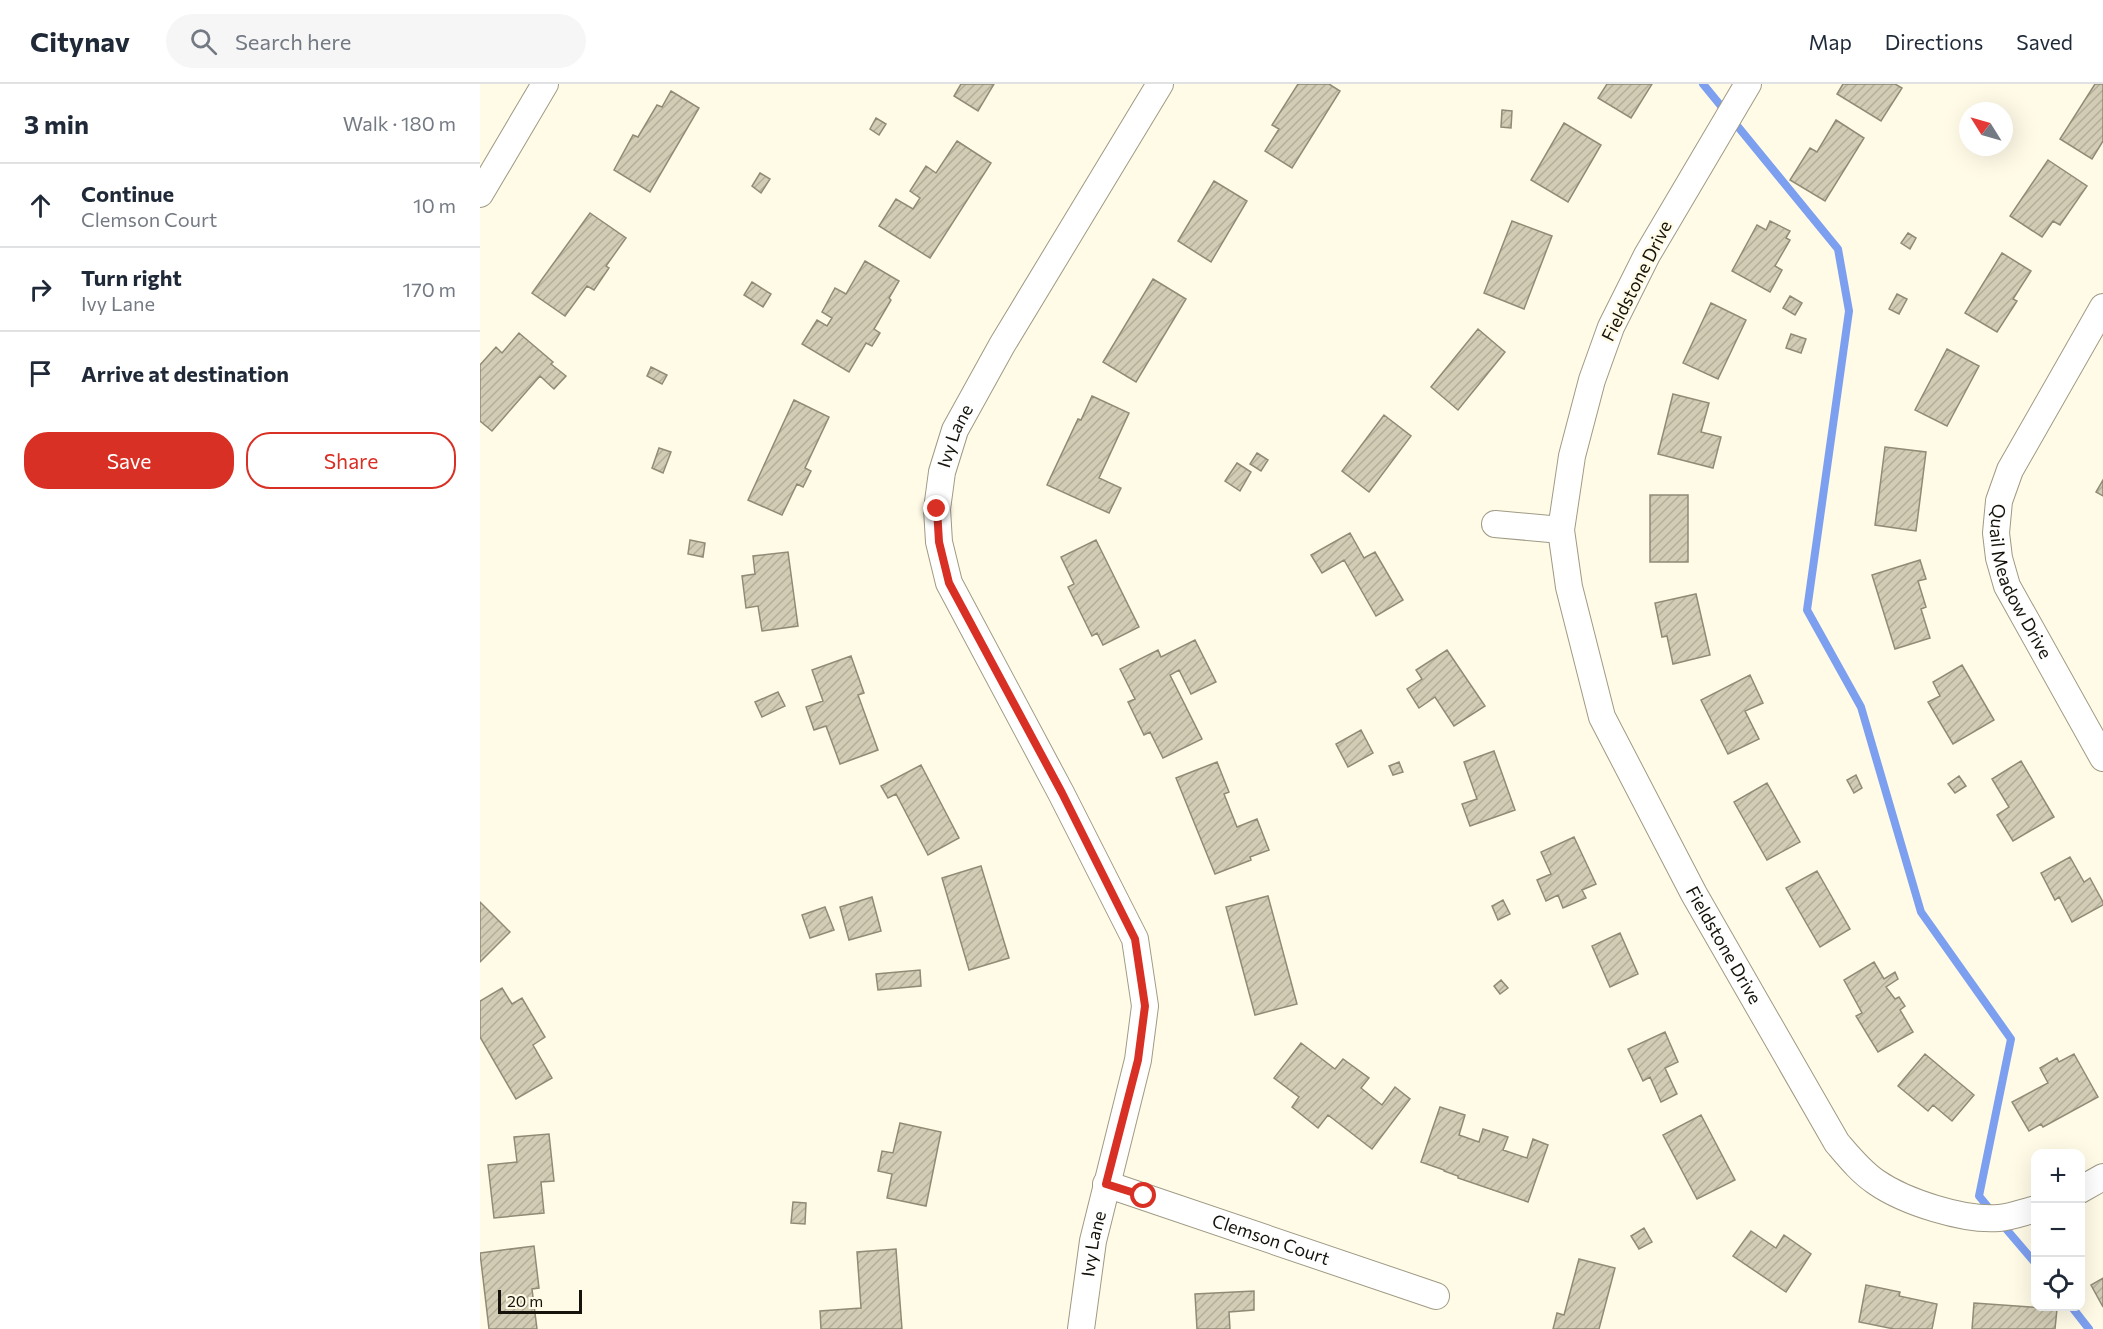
<!DOCTYPE html>
<meta charset="utf-8">
<style>
:root{--surface:#fff;--page:#f6f6f7;--text:#1f2937;--muted:#747a83;--line:#e0e1e3;--accent:#d93025}
body{margin:0;font-family:Commissioner,sans-serif;background:var(--page);color:var(--text)}
.controls{position:absolute;right:18px;bottom:18px;display:grid;overflow:hidden;border-radius:12px;box-shadow:0 6px 24px #0002}
.controls button{width:54px;height:54px;display:grid;place-items:center;padding:0;border:0;border-bottom:2px solid var(--line);background:var(--surface);color:var(--text);font:30px sans-serif}
.compass{position:absolute;left:1479px;top:18px;width:54px;height:54px;border-radius:50%;background:var(--surface);box-shadow:0 6px 24px #0002;rotate:307deg}
.scale{position:absolute;left:18px;bottom:15px;width:84px;box-sizing:border-box;padding-left:6px;border:3px solid #15130b;border-top:0;font-size:16px;line-height:21px;white-space:nowrap;color:#15130b;-webkit-text-stroke:4px #fffbe7;paint-order:stroke}
.stop{position:absolute;width:18px;height:18px;margin:-14px;border:4px solid #d93025;border-radius:50%;background:#fff}
.stop.end{background:#d93025;border-color:#fff;box-shadow:0 2px 6px #0008}
.list{margin:0;padding:0;list-style:none}
h2{display:flex;justify-content:space-between;align-items:center;height:78px;margin:0;padding:0 24px;font-size:26px}
h2 small{font-size:20px;font-weight:400;color:var(--muted)}
.list li{display:grid;grid-template-columns:39px 1fr auto;gap:18px;align-items:center;box-sizing:border-box;height:84px;padding:0 24px;border-top:2px solid var(--line)}
.list b{display:block;font-size:22px;white-space:nowrap}
.list p{margin:0;font-size:20px;white-space:nowrap;color:var(--muted)}
.list em{font-size:20px;font-style:normal;color:var(--muted)}
.actions{display:flex;gap:12px;padding:18px 24px}
.actions a{flex:1;padding:14px 0;border:2px solid var(--accent);border-radius:24px;text-align:center;font-size:21px;color:var(--accent)}
.actions .main{background:var(--accent);color:#fff}
.icon{flex:none;width:33px;height:33px;fill:none;stroke:currentColor;stroke-width:2;stroke-linecap:round;stroke-linejoin:round}
.map{position:relative;flex:none;width:1623px;height:1245px;overflow:hidden}
header{display:flex;align-items:center;gap:36px;box-sizing:border-box;height:84px;padding:0 30px;background:var(--surface);border-bottom:2px solid var(--line)}
header strong{font-size:28px}
nav{display:flex;gap:33px;margin-inline-start:auto;font-size:21px}
.search{width:420px;height:54px;background:var(--page);display:flex;align-items:center;gap:15px;box-sizing:border-box;padding:0 21px;border-radius:33px;color:var(--muted);font-size:22px}
main{display:flex}
aside{flex:1;background:var(--surface)}
.map>svg:first-child{display:block}
.lines{fill:none;stroke-linecap:round;stroke-linejoin:round}
.stream{stroke:#7d9fef;stroke-width:8}
.building{fill:url(#building-hatch);stroke:#908b75;stroke-width:1.5}
.street-casing{stroke:#9f9a84;stroke-width:28}
.street{stroke:#fff;stroke-width:26}
.route{stroke:#d93025;stroke-width:8}
.labels{text-anchor:middle;stroke-width:5;stroke-linejoin:round;paint-order:stroke}
.street-label{font-size:18px;fill:#15130b;stroke:#fffbe7}
</style>
<header>
<strong>Citynav</strong>
<div class="search"><svg class="icon" aria-label="search" viewBox="0 0 24 24"><circle cx="10" cy="10" r="6"/><path d="M15 15l6 6"/></svg>Search here</div>
<nav><a>Map</a><a>Directions</a><a>Saved</a></nav>
</header>
<main>
<aside>
<h2>3 min<small>Walk · 180 m</small></h2>
<ul class="list">
<li><svg class="icon" aria-label="ahead" viewBox="0 0 24 24"><path d="M12 20V5M6 11l6-6 6 6"/></svg><div><b>Continue</b><p>Clemson Court</p></div><em>10 m</em></li>
<li><svg class="icon" aria-label="right" viewBox="0 0 24 24"><path d="M7 20v-9h11M14 6l5 5-5 5"/></svg><div><b>Turn right</b><p>Ivy Lane</p></div><em>170 m</em></li>
<li><svg class="icon" aria-label="arrive" viewBox="0 0 24 24"><path d="M6 21V4h12l-3 4 3 4H6"/></svg><div><b>Arrive at destination</b></div></li>
</ul>
<div class="actions"><a class="main">Save</a><a>Share</a></div>
</aside>
<div class="map">
<svg width="1623" height="1245" viewBox="0 0 1623 1245">
<defs>
<pattern id="building-hatch" width="6" height="6" patternUnits="userSpaceOnUse" patternTransform="scale(1.5)"><rect width="6" height="6" fill="#d2ccb5"/><path d="M-1 1l2-2M0 6l6-6M5 7l2-2" fill="none" stroke="#b3ae9a"/></pattern>
</defs>
<rect width="100%" height="100%" fill="#fffbe7"/>
<g class="lines">
<path class="stream" d="M1223,0L1358,165L1369,227L1327,526L1381,623L1441,828L1531,955L1499,1112L1513,1129
M1521,1139L1556,1180
M1591,1222L1609,1245"/>
</g>
<path class="building" d="M481,0H514L498,27L474,12Z
M818,0H849L860,7L812,84L785,67L799,45L792,41Z
M1127,0H1172L1151,34L1118,14Z
M1363,0H1415L1422,4L1401,37L1357,10Z
M1615,0H1623V57L1612,75L1580,55Z
M191,7L219,24L170,108L134,86L153,51L158,53L177,21L182,23Z
M1022,26L1032,27L1031,44L1021,43Z
M396,34L406,40L399,51L390,45Z
M1356,36L1384,54L1345,117L1310,96L1330,64L1337,68Z
M1084,39L1121,61L1088,118L1051,96Z
M477,57L511,79L450,174L399,142L416,115L433,125L440,114L430,107L446,82L456,89Z
M1568,76L1607,102L1580,141L1573,137L1562,153L1530,132Z
M280,89L290,95L281,109L272,102Z
M734,97L767,117L731,178L698,157Z
M110,129L146,154L126,182L129,184L114,206L107,202L85,232L52,209Z
M1032,137L1072,152L1044,225L1004,209Z
M1290,137L1310,147L1306,154L1310,156L1295,182L1302,186L1290,208L1252,187L1277,141L1286,146Z
M1428,149L1436,154L1430,165L1421,159Z
M1522,169L1551,187L1533,215L1537,217L1517,248L1485,229Z
M385,177L419,197L409,214L411,216L394,245L400,249L392,262L386,259L369,288L322,260L337,236L347,242L352,234L342,228L355,204L366,210Z
M673,195L706,215L656,298L623,278Z
M272,198L291,210L283,223L264,211Z
M1417,210L1427,215L1419,230L1409,225Z
M1310,212L1322,219L1315,231L1303,224Z
M1231,219L1266,236L1238,295L1203,279Z
M998,245L1025,268L978,326L951,303Z
M39,249L73,278L71,280L86,292L74,305L60,292L12,347L0,337V281L16,263L22,269Z
M1311,250L1326,255L1321,269L1306,264Z
M1467,265L1499,282L1467,342L1435,326Z
M171,283L187,291L182,300L167,292Z
M1193,310L1229,319L1221,348L1241,353L1233,384L1178,370Z
M612,312L649,329L619,394L641,404L629,429L567,401L598,335L601,336Z
M314,316L349,333L325,384L331,387L323,403L317,400L302,431L268,416Z
M904,331L931,352L889,408L862,387Z
M1405,363L1446,368L1436,447L1395,441Z
M179,364L191,368L183,389L172,384Z
M777,369L788,376L781,387L770,380Z
M757,379L771,388L760,407L745,397Z
M1623,396V412L1616,408Z
M1170,411H1208V478H1170Z
M870,449L884,474L895,468L923,516L896,532L864,476L842,489L831,471Z
M210,456L225,459L223,473L208,470Z
M616,456L659,543L623,561L617,549L612,552L588,503L594,500L581,473Z
M308,468L318,542L282,547L278,522L266,524L262,492L275,490L273,472Z
M1440,476L1446,495L1438,497L1446,523L1441,525L1450,554L1415,565L1392,491Z
M1216,510L1230,571L1193,580L1187,552L1182,553L1175,519Z
M715,556L736,598L711,610L699,586L690,591L722,655L683,674L670,648L664,651L648,618L655,615L640,585L678,566L681,573Z
M967,566L1005,622L974,642L955,613L939,624L927,605L942,595L936,586Z
M371,572L384,609L378,611L398,666L360,680L346,642L334,646L326,623L343,617L332,586Z
M1482,581L1514,636L1473,660L1448,618L1460,612L1453,598Z
M1270,591L1283,619L1265,627L1279,655L1248,670L1221,616Z
M298,608L305,622L282,633L275,618Z
M881,646L893,669L868,683L856,660Z
M1014,667L1035,726L990,742L982,720L997,715L984,678Z
M1541,677L1574,733L1533,757L1517,731L1529,723L1512,695Z
M737,678L749,708L744,710L757,743L777,735L789,766L770,773L771,776L735,790L696,694Z
M919,678L923,688L913,691L909,682Z
M441,681L479,754L448,771L416,710L408,714L401,702Z
M1376,691L1382,704L1374,709L1367,696Z
M1479,692L1486,702L1475,709L1468,700Z
M1287,699L1320,758L1287,776L1254,718Z
M1094,753L1116,800L1102,806L1106,814L1083,824L1078,811L1066,817L1057,796L1071,790L1061,768Z
M1590,773L1604,798L1610,794L1623,818V821L1592,838L1579,813L1575,816L1561,789Z
M501,782L529,874L489,886L462,794Z
M1337,787L1370,845L1340,863L1306,804Z
M788,812L817,920L775,931L746,823Z
M392,813L401,847L369,856L360,823Z
M1023,816L1030,830L1018,836L1012,822Z
M0,818L30,848L0,878Z
M345,823L354,846L330,854L322,831Z
M1140,849L1158,890L1130,903L1112,862Z
M1394,878L1404,895L1415,888L1418,895L1406,903L1415,915L1419,913L1425,922L1420,926L1433,948L1398,968L1376,932L1382,929L1364,896Z
M440,886L441,902L398,906L396,890Z
M1021,896L1028,904L1020,910L1014,902Z
M22,904L32,920L42,914L65,953L53,961L72,994L36,1015L0,953V917Z
M1185,948L1198,978L1185,984L1197,1010L1181,1018L1170,993L1163,997L1148,965Z
M821,959L855,985L863,975L889,994L881,1004L902,1021L915,1003L930,1015L892,1065L848,1031L838,1044L812,1023L819,1013L794,994Z
M1445,970L1494,1011L1472,1037L1453,1021L1448,1027L1418,1002Z
M1594,970L1618,1013L1563,1043L1561,1040L1549,1047L1532,1018L1568,999L1560,984L1577,974L1579,978Z
M960,1023L985,1031L979,1051L999,1058L1003,1045L1028,1053L1023,1066L1047,1074L1053,1055L1068,1061L1048,1118L978,1094V1092L964,1087V1086L941,1078Z
M1221,1031L1255,1096L1217,1115L1183,1051Z
M420,1039L461,1048L446,1122L407,1114L412,1090L398,1087L402,1067L413,1069Z
M69,1050L74,1097L61,1098L64,1129L14,1134L8,1081L37,1078L34,1053Z
M313,1118L326,1119L325,1140L311,1139Z
M1164,1144L1172,1158L1159,1165L1151,1152Z
M1271,1147L1296,1164L1304,1151L1331,1170L1306,1208L1253,1172Z
M54,1162L59,1204L52,1205L57,1245H9L0,1169Z
M416,1165L422,1245H341L340,1227L381,1224L377,1168Z
M1099,1175L1135,1184L1119,1245H1073L1077,1229L1084,1231Z
M1623,1194V1223L1611,1201Z
M1386,1201L1420,1208L1419,1212L1457,1220L1452,1245H1414L1379,1238Z
M774,1207V1226L749,1228L750,1245H717L715,1210Z
M1494,1219L1577,1225L1575,1245H1492Z"/>
<g class="lines">
<defs>
<g id="street">
<path id="s1" d="M1268,0L1167,171L1131,243L1112,296L1092,372L1081,446L1089,503L1122,633L1214,810L1357,1059C1369,1073 1381,1088 1396,1098C1425,1118 1484,1137 1519,1134C1531,1133 1544,1128 1556,1125"/>
<path d="M0,110L65,0"/>
<path id="s2" d="M1623,223L1530,386L1519,417L1516,449L1519,474L1527,502L1623,674"/>
<path d="M1015,440L1081,446"/>
<path id="s3" d="M626,1100L956,1212"/>
<path d="M1600,1106L1623,1093"/>
<path id="s4" d="M601,1245L613,1157L658,976L665,922L655,855L581,709L469,499L459,458L457,425L462,388L475,346L522,261L680,0"/>
</g>
</defs>
<use href="#street" class="street-casing"/>
<use href="#street" class="street"/>
</g>
<g class="lines">
<path class="route" d="M457,425L459,458L469,499L582,709L655,855L665,922L658,976L626,1100L664,1112"/>
</g>
<g class="labels">
<g class="street-label">
<text transform="translate(1157 197) rotate(-63)" y="6">Fieldstone Drive</text>
<text dy="6" stroke="none"><textPath href="#s4" startOffset="950">Ivy Lane</textPath></text>
<text dy="6" stroke="none"><textPath href="#s2" startOffset="306">Quail Meadow Drive</textPath></text>
<text dy="6" stroke="none"><textPath href="#s1" startOffset="939">Fieldstone Drive</textPath></text>
<text dy="6" stroke="none"><textPath href="#s3" startOffset="174">Clemson Court</textPath></text>
<text dy="6" stroke="none"><textPath href="#s4" startOffset="86">Ivy Lane</textPath></text>
</g>
</g>
</svg>
<div class="controls">
<button>+</button>
<button>−</button>
<button><svg class="icon" aria-label="locate" viewBox="0 0 24 24"><circle cx="12" cy="12" r="6"/><path d="M12 2v4M12 18v4M2 12h4M18 12h4"/></svg></button>
</div>
<svg class="compass" viewBox="-18 -18 36 36"><path d="M0-13l5 13h-10z" fill="#e53935"/><path d="M0 13l5-13h-10z" fill="#747a83"/></svg>
<div class="scale">20 m</div>
<div class="stop" style="left:664px;top:1112px"></div>
<div class="stop end" style="left:457px;top:425px"></div>
</div>
</main>
